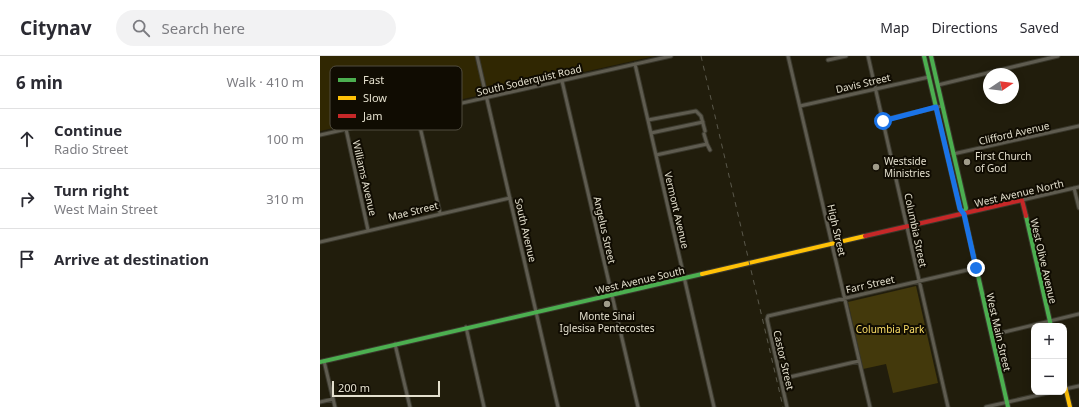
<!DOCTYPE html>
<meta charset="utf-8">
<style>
:root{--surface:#fff;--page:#f2f2f3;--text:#2b2b33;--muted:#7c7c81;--line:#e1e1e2}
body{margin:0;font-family:"Noto Sans",sans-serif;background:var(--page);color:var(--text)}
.controls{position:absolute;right:12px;bottom:12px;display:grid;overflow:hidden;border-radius:8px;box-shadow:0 2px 10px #0003}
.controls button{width:36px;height:36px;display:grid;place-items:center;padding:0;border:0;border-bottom:1px solid var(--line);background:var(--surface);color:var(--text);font:20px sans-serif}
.compass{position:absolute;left:663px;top:12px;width:36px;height:36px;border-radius:50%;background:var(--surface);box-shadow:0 2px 10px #0003;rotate:77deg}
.scale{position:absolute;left:12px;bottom:10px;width:108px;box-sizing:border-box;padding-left:4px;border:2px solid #e4e0ce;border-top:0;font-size:11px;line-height:14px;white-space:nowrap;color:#e4e0ce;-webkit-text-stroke:3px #100c02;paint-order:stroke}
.stop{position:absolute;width:12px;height:12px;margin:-9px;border:3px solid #1a73e8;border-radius:50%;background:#fff}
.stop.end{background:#1a73e8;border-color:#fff;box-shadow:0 1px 4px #0008}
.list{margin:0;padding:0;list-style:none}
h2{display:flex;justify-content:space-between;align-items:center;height:52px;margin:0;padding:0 16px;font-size:17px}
h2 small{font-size:13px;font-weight:400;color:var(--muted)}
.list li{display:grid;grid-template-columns:26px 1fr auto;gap:12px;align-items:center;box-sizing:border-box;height:60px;padding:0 16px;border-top:1px solid var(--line)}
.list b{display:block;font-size:15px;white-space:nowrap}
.list p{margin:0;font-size:13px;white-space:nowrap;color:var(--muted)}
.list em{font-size:13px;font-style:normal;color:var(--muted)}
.icon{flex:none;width:22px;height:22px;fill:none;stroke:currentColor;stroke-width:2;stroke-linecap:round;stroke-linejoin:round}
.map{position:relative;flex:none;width:759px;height:351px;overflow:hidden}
header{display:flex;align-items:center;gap:24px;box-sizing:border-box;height:56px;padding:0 20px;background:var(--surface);border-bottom:1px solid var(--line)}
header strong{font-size:19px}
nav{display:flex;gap:22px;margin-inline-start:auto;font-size:14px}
.search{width:280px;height:36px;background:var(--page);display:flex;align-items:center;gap:10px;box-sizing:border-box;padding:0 14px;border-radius:22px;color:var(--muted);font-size:15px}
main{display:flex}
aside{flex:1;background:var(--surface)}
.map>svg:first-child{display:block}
.built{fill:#302702}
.green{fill:#43390c}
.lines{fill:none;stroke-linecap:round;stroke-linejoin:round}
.street-casing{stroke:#3a382c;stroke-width:5}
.fast-casing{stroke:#3a382c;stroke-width:6}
.slow-casing{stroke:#3a382c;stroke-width:6}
.jam-casing{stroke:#3a382c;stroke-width:6}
.street{stroke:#5f5c50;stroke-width:3}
.fast{stroke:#4caf50;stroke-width:4}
.slow{stroke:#ffc107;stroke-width:4}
.jam{stroke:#c62828;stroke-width:4}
.rail{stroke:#5a584b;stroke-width:1;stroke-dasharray:5 5;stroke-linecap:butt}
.route{stroke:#1a73e8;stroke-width:5}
.poi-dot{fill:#a09c8a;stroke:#100c02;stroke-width:1.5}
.labels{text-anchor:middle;stroke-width:4;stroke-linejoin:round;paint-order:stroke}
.street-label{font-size:10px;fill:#e4e0ce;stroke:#100c02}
.poi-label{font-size:10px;fill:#e4e0ce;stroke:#100c02;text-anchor:start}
.park-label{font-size:10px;fill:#fddf67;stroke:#100c02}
.key{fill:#100c02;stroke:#504c3f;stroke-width:1}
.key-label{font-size:11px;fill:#e4e0ce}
</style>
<header>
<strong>Citynav</strong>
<div class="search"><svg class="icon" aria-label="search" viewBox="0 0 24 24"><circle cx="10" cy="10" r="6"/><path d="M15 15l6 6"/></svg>Search here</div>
<nav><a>Map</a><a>Directions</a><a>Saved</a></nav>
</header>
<main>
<aside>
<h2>6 min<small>Walk · 410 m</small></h2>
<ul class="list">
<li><svg class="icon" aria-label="ahead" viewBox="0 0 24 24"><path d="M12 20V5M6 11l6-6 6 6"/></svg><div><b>Continue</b><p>Radio Street</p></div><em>100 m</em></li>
<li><svg class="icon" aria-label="right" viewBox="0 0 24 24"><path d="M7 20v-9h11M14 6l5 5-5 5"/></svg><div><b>Turn right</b><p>West Main Street</p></div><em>310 m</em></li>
<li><svg class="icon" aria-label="arrive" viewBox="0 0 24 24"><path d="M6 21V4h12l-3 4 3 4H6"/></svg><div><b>Arrive at destination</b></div></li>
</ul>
</aside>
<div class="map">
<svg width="759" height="351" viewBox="0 0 759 351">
<rect width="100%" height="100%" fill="#211d0c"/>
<path class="built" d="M0,0H335L0,75Z"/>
<path class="green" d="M596,230L618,327L573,337L566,308L543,313L528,246Z"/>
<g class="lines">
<defs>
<path id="street" d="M157,0L238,351
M468,0L550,351
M548,0L628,351
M508,4L526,0
M315,8L394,351
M242,25L318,351
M618,29L738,0
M480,50L609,21
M97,58L120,157
M328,64L376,55L381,60L385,75
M563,64L622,50
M26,73L48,174
M331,77L383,66
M384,78L387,88
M0,79L351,0
M633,98L759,70
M336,99L387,88L390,94
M754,132L759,152
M702,144L759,131
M0,186L190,142
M146,271L164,351
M672,279L759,258
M75,288L90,351
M4,305L15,351
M461,323L539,305
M745,333L759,330
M0,346L13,343
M467,351L447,263L448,260L656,212
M666,351L732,336"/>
<path id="fast" d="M604,0L640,153L644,158L688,351
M611,0L646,152L644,158
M706,160L731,270
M0,306L382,218"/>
<path id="slow" d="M382,218L545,180
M744,326L750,351"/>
<path id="jam" d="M545,180L702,144L706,160"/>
</defs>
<use href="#street" class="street-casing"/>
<use href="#fast" class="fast-casing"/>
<use href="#slow" class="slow-casing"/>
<use href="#jam" class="jam-casing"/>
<use href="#street" class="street"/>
<use href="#fast" class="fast"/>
<use href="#slow" class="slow"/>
<use href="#jam" class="jam"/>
<path class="rail" d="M381,0L463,351"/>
</g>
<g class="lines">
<path class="route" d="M563,65L616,51L640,153L644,158L656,212"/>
</g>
<g class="poi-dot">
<circle cx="647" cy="106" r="4"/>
<circle cx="556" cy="111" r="4"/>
<circle cx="287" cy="248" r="4"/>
</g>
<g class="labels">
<g class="street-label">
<text transform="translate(209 24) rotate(-13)" y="4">South Soderquist Road</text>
<text transform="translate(543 27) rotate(-13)" y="4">Davis Street</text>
<text transform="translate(694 77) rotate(-13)" y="4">Clifford Avenue</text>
<text transform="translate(45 122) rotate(77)" y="4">Williams Avenue</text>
<text transform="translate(699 137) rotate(-13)" y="4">West Avenue North</text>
<text transform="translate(357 154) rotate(77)" y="4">Vermont Avenue</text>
<text transform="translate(93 155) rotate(-14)" y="4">Mae Street</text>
<text transform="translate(206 174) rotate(77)" y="4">South Avenue</text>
<text transform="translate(285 174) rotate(77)" y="4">Angelus Street</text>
<text transform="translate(517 174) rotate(77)" y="4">High Street</text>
<text transform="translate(596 174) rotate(78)" y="4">Columbia Street</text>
<text transform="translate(724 205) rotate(77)" y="4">West Olive Avenue</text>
<text transform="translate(320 224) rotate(-13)" y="4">West Avenue South</text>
<text transform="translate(550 228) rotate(-13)" y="4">Farr Street</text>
<text transform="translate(679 276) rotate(77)" y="4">West Main Street</text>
<text transform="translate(464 304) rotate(77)" y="4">Castor Street</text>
</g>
<g class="poi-label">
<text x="655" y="104">First Church<tspan x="655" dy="12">of God</tspan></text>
<text x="564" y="109">Westside<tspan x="564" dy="12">Ministries</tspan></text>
<text x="287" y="264" text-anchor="middle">Monte Sinai<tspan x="287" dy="12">Iglesisa Pentecostes</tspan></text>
</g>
<g class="park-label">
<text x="570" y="277">Columbia Park</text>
</g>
</g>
<rect x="10" y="10" width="132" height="64" rx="6" class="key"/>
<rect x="18" y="22" width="18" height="4" fill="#4caf50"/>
<rect x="18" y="40" width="18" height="4" fill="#ffc107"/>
<rect x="18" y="58" width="18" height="4" fill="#c62828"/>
<g class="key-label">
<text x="43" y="28">Fast</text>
<text x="43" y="46">Slow</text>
<text x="43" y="64">Jam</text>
</g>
</svg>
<div class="controls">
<button>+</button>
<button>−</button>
</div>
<svg class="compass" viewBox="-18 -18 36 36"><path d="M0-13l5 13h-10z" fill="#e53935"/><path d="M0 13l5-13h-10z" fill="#7c7c81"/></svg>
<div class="scale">200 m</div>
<div class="stop" style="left:563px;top:65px"></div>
<div class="stop end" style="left:656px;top:212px"></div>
</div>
</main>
